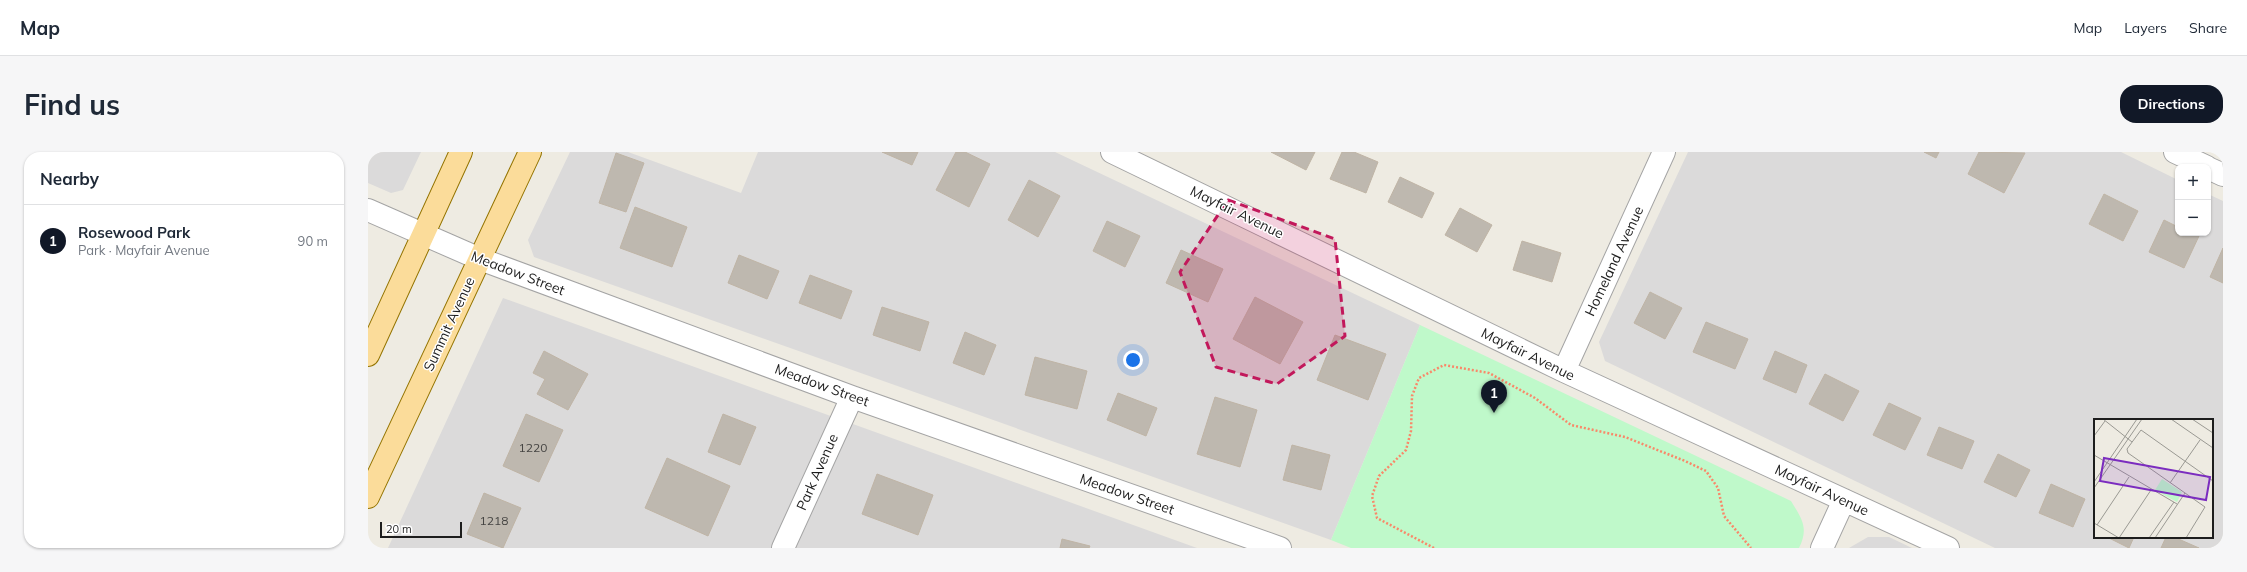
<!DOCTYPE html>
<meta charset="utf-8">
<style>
:root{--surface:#fff;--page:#f6f6f7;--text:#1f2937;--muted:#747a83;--line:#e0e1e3;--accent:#111827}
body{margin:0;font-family:Mulish,sans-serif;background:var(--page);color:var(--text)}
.controls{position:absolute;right:12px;top:12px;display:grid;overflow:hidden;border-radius:8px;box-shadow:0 1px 3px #0004}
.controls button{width:36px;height:36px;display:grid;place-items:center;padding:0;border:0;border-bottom:1px solid var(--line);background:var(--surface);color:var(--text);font:20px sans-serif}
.scale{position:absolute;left:12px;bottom:10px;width:82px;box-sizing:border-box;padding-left:4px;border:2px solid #1d1d1d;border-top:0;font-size:11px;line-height:14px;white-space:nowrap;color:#1d1d1d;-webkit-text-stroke:3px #fff;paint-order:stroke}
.you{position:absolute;left:765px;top:208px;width:14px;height:14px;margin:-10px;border:3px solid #fff;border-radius:50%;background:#1a73e8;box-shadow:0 0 0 6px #1a73e833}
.badge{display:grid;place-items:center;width:26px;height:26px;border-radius:50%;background:var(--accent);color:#fff;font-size:13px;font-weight:700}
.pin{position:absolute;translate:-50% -33px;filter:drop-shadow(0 1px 2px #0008)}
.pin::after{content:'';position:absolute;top:21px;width:14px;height:12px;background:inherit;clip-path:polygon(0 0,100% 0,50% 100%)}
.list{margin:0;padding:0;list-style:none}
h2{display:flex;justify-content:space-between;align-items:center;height:52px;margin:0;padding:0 16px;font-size:17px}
h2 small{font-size:13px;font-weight:400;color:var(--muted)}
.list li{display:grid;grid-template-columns:26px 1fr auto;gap:12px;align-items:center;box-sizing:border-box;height:72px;padding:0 16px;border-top:1px solid var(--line)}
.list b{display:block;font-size:15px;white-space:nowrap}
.list p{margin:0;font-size:13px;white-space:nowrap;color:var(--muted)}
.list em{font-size:13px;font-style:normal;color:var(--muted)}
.map{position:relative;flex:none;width:1855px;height:396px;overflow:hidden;border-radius:16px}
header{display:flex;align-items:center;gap:24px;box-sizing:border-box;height:56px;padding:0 20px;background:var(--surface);border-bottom:1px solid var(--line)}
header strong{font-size:19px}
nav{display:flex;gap:22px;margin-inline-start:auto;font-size:14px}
.intro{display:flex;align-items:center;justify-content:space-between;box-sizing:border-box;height:96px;padding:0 24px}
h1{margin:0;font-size:28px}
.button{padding:10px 18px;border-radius:16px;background:var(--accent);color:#fff;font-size:14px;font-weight:700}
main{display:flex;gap:24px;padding:0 24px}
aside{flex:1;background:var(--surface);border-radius:16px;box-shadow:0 1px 3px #0004}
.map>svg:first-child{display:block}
.residential{fill:#dbdada;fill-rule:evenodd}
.park{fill:#bff9ca}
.building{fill:#beb8af;stroke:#bfb4a5}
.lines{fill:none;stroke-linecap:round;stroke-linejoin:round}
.minor-casing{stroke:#a4a4a4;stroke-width:24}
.primary-casing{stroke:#947401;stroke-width:24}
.path{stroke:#f98869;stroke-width:2.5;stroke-dasharray:2 2;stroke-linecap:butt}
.minor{stroke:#fff;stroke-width:22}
.primary{stroke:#fbdc9a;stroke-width:22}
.marked{fill:#c2185b;fill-opacity:0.2;stroke:#c2185b;stroke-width:3;stroke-dasharray:8 5;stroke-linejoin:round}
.labels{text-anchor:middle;stroke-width:3;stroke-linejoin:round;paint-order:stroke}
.number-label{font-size:12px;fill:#454442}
.street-label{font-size:14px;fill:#1d1d1d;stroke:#fff}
.inset-road{fill:none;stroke:#9a9993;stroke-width:1}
.view{fill:#7b2cbf;fill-opacity:0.15;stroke:#7b2cbf;stroke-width:2}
.inset-edge{fill:none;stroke:#1d1d1d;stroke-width:2}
</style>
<header>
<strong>Map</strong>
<nav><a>Map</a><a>Layers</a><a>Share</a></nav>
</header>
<div class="intro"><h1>Find us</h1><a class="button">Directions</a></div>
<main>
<aside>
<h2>Nearby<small></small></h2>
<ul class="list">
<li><span class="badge">1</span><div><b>Rosewood Park</b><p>Park · Mayfair Avenue</p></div><em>90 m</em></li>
</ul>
</aside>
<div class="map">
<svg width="1855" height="396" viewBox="0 0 1855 396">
<rect width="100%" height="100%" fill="#eeebe2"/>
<path class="residential" d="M0,0H53L35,38L23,41L0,31Z
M202,0H260L373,41L390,0H687L1052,173L963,388L166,105L160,88Z
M1320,0H1753L1810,28V81H1840V42L1855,49V396H1627L1237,209L1231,190ZM1727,268H1844V385H1727Z
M135,146L829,396H20Z
M1500,385H1521L1544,396H1481Z"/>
<path class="park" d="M1052,173L1423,349C1434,367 1441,376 1431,396H983L963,388Z"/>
<path class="building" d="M514,0H550L544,13Z
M588,0H597L622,12L601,55L568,38Z
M903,0H947L938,18Z
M974,0H986L1010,10L998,41L962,27Z
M1556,0H1571L1568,6Z
M1611,0L1657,1L1636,41L1600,22Z
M248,1L276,11L258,60L231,51Z
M1032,25L1066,41L1054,66L1020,50Z
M661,28L692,44L670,85L640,68Z
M1736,42L1770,59L1755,89L1721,72Z
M267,55L319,75L304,115L252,96Z
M1092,56L1124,73L1109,100L1077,83Z
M1796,68L1810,75V81H1824L1831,84L1816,116L1781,100Z
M739,69L772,84L757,115L725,99Z
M1154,89L1193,101L1184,130L1145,118Z
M1855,96V131L1842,125Z
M813,98L855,117L840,150L798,131Z
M371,103L411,119L399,147L360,131Z
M442,123L484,139L473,167L431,151Z
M1282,140L1314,156L1297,187L1266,171Z
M887,145L935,170L912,212L865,187Z
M514,155L561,170L552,199L505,183Z
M1338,170L1380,187L1367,217L1325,200Z
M597,180L628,193L616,223L585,211Z
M967,183L1018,202L1000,248L949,228Z
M176,199L220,222L200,258L169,242L177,227L165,221Z
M1407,199L1439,213L1428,241L1395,227Z
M667,205L719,219L709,257L657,243Z
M1457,222L1491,239L1475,269L1441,252Z
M750,241L789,256L778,284L739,268Z
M847,245L889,258L872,315L829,302Z
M1521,251L1553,266L1537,298L1505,283Z
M158,262L195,278L171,330L135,314Z
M355,262L388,275L372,313L340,300Z
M1571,275L1606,289L1594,317L1559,303Z
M924,293L962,303L953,338L915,328Z
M1630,302L1662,318L1648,345L1616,330Z
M299,306L362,334L340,384L277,356Z
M509,322L565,343L550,383L494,362Z
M1683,332L1717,347L1705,375L1671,361Z
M116,341L153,356L135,396L99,382Z
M1739,385H1766L1761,396Z
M1798,385H1806L1831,396H1793Z
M694,387L722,394L721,396H692Z"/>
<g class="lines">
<defs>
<path id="minor" d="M744,0L1196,219L1580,396
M1807,0L1839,15
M1840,16L1855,23
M0,58L112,107L484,245L912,396
M1196,219L1296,0
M415,396L484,245
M1454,396L1476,348"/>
<path id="primary" d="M0,203L93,0
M0,345L162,0"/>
</defs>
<use href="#minor" class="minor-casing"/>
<use href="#primary" class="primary-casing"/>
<path class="path" d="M1066,396L1009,366L1004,344L1011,324L1038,298L1043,279L1044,244L1051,226L1076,213L1121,221L1167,246L1203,273L1257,285L1317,309L1338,319L1350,336L1356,364L1383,396"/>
<use href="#minor" class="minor"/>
<use href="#primary" class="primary"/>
</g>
<path class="marked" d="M860,48L967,87L977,184L909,232L848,215L812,120Z"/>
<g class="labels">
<g class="number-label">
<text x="165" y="300">1220</text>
<text x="126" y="373">1218</text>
</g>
<g class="street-label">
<text transform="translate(869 60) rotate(26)" y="5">Mayfair Avenue</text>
<text transform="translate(1246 109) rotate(-65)" y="5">Homeland Avenue</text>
<text transform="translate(150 121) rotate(21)" y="5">Meadow Street</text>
<text transform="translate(81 172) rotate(-65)" y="5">Summit Avenue</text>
<text transform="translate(1160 202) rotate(26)" y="5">Mayfair Avenue</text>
<text transform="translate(454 233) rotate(20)" y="5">Meadow Street</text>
<text transform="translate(449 320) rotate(-66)" y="5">Park Avenue</text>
<text transform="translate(1454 338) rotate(25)" y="5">Mayfair Avenue</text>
<text transform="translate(759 342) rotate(19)" y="5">Meadow Street</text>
</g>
</g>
<g transform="translate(1726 267)">
<rect width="119" height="119" fill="#eeebe2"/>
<path d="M68,60L88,73L83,83L61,71Z" fill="#bff9ca"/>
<path class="inset-road" d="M9,0L38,23M77,0L119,29M98,0L119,14M0,17L11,2M0,36L83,85M0,63L43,0M76,64L106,21M0,69L48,0M0,104L25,119L57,71M3,106L35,58M55,119L80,83M61,119L91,74M92,119L111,88L34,34L33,30L47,11L119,62"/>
<path class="view" d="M10,39L116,58L112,81L6,62Z"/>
<rect width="119" height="119" class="inset-edge"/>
</g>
</svg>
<div class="controls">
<button>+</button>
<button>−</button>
</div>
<div class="scale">20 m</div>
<div class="you"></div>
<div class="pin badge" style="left:1126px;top:261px">1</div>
</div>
</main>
